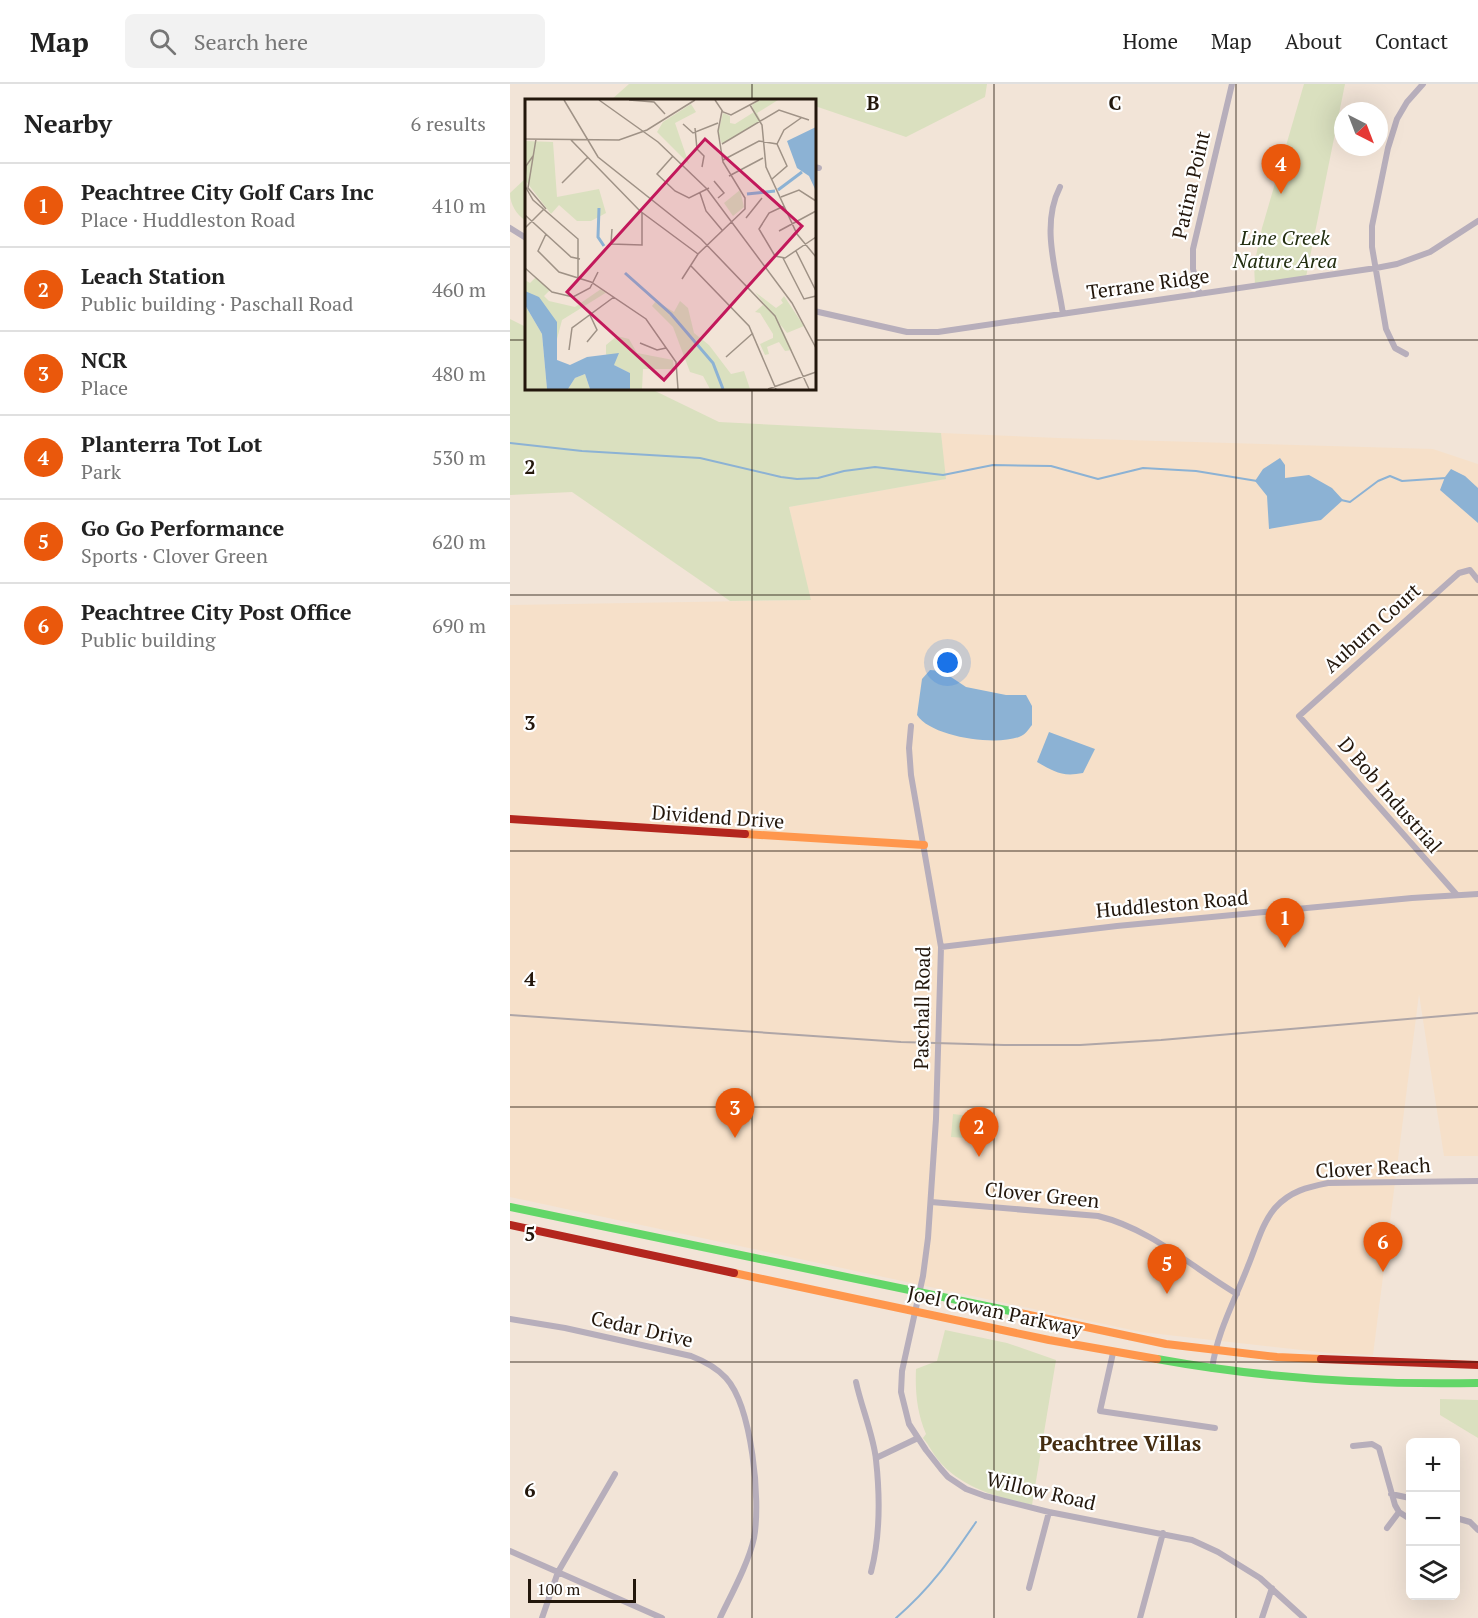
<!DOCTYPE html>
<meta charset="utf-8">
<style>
:root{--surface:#fff;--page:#f2f2f2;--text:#222;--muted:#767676;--line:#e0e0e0;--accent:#ea580c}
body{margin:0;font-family:"PT Serif",serif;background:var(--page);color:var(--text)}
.controls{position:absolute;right:18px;bottom:18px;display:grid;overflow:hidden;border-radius:9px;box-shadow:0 6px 24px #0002}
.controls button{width:54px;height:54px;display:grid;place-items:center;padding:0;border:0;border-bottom:2px solid var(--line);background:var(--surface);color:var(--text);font:30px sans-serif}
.compass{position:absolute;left:824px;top:18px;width:54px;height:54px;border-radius:50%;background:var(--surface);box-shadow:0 6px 24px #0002;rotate:138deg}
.scale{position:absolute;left:18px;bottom:15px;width:108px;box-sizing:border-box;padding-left:6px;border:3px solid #23170c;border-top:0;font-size:16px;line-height:21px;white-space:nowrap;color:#23170c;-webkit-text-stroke:4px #fff;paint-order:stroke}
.you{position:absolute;left:438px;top:579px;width:21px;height:21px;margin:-15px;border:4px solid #fff;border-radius:50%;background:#1a73e8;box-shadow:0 0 0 9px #1a73e833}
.badge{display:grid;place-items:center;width:39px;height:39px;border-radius:50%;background:var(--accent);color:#fff;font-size:20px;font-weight:700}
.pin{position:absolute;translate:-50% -50px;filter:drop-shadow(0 2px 3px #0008)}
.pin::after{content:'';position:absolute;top:32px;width:21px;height:18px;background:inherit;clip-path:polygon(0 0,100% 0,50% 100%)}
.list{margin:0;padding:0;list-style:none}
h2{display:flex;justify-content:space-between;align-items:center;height:78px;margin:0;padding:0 24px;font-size:26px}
h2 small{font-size:20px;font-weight:400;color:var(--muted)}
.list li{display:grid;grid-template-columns:39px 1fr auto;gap:18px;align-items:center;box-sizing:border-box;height:84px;padding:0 24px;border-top:2px solid var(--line)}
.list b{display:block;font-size:22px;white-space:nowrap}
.list p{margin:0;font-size:20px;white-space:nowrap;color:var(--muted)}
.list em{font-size:20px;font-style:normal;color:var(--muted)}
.icon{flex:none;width:33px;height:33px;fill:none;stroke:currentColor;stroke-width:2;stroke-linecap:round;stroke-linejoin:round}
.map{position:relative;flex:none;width:968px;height:1534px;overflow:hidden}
header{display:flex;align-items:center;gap:36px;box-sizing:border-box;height:84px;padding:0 30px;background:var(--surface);border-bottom:2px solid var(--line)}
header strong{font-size:28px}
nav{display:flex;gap:33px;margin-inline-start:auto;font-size:21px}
.search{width:420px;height:54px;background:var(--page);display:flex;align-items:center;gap:15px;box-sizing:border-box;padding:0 21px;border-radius:9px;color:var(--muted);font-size:22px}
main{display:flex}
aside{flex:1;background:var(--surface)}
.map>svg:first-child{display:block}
.built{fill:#f6e0c9}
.green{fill:#dae0bf}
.water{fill:#8cb2d4}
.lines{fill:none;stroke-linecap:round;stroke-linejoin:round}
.stream{stroke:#8cb2d4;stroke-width:2}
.street{stroke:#b7aebb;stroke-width:6}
.fast{stroke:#63d668;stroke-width:8}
.slow{stroke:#ff974d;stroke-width:8}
.jam{stroke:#b3261e;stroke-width:8}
.rail{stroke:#afa6a7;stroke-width:2}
.grid{fill:none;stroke:#23170c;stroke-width:1.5;stroke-opacity:0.55}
.labels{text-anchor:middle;stroke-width:4.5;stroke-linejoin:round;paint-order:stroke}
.street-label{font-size:20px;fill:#23170c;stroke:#fff}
.park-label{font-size:20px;font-style:italic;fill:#222e10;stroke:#fff}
.neighbourhood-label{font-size:21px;font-weight:bold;fill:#442c10;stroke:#fff}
.inset-river{fill:none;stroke:#8cb2d4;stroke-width:3}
.inset-road{fill:none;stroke:#9f9286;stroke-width:1.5}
.view{fill:#c2185b;fill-opacity:0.15;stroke:#c2185b;stroke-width:3}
.inset-edge{fill:none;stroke:#23170c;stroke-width:3}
.grid-label{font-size:20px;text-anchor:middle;font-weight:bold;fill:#23170c;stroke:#fff;stroke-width:4.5;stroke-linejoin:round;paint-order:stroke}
</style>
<header>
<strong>Map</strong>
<div class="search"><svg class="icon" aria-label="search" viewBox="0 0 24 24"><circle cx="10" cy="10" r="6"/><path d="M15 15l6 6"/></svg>Search here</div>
<nav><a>Home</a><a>Map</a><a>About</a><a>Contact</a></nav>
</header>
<main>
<aside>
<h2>Nearby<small>6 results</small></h2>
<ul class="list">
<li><span class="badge">1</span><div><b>Peachtree City Golf Cars Inc</b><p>Place · Huddleston Road</p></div><em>410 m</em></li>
<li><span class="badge">2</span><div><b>Leach Station</b><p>Public building · Paschall Road</p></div><em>460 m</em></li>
<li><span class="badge">3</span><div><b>NCR</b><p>Place</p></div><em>480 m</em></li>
<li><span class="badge">4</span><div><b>Planterra Tot Lot</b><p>Park</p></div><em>530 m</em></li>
<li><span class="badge">5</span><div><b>Go Go Performance</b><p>Sports · Clover Green</p></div><em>620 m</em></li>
<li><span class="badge">6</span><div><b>Peachtree City Post Office</b><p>Public building</p></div><em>690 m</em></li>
</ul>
</aside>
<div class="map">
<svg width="968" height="1534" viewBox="0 0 968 1534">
<rect width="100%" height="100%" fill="#f2e4d7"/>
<path class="built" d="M431,349L548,354L923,365L968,380V1072H934L909,910L863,1271L819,1269L631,1248L0,1113V521L300,516L279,423L435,395Z"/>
<path class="green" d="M119,0H477L475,13L396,53L305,22L304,16H287L279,14L274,16H101Z
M794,0H835L796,193L745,201L744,181L752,144Z
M16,94V137C7,131 0,121 0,109Z
M0,235L16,243V304L141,305L209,338L431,349L436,395L279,423L301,516L220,517L62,408L0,411Z
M443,1030L459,1032L456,1054L441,1053Z
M435,1246L497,1259L546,1276L522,1421C489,1414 452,1404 429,1377C423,1370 419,1361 413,1354L416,1350C407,1329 405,1308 406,1285L427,1277Z
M930,1315L968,1316V1354L930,1331Z"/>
<path class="water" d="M770,374L775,381V394L799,391L822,404L833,416L811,436L759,445L757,412L745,397L753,385Z
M941,385L955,392L968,404V439L930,406L935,393Z
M420,586L432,587L456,603L496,611H516L522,622V641C518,646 515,651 509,653C485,662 421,653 407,631L412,595Z
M539,648L585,665L573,689C552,693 545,688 527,678Z"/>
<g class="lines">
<path class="stream" d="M0,359L72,367L190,374L271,393L287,395L308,394L334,387L365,383L433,391L483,381L541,382L588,395L633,384L686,387L747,397
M831,416L840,418L868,397L880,392L892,397L936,394
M386,1534C421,1504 440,1476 466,1438"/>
<path class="street" d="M304,83L309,84
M550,103C530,142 547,189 553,230
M0,144L16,154
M689,209L683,185V165L722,0
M304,227L397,248H428L866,184L887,180L920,168L968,137
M896,270L885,264L876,245L862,163V142L878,64L887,35L897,18L913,0
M401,642L399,664L401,691L431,863L426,1035L418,1154L413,1192L392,1287L391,1308L399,1340L416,1366L431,1385L438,1393L456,1405L475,1412L539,1428L682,1456L708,1468L750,1494L794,1534
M947,811L789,632L949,489L960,486L968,496
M431,863L607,842L902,814L968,810
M421,1118L588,1132C641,1145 680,1182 727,1210
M0,1235L55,1244L181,1272C194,1277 206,1283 216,1294C242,1323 251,1416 244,1454C239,1478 221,1511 210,1534
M603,1269L590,1327L705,1344
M702,1285C707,1248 725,1216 738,1182C746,1163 752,1139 765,1124C780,1107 798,1103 818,1099L968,1097
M346,1298C351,1322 364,1353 366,1376C370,1412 370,1453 361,1488
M843,1362L862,1360L869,1364L885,1421L889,1428L900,1435
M366,1374L408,1354
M881,1410L900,1414
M946,1434L960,1438L968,1446
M877,1444L889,1428
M0,1467L152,1534
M519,1504L539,1428
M32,1534L48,1488L105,1390
M630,1534L653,1449
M752,1534L762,1504"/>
<path class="fast" d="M0,1123L505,1228
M647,1275C751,1294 862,1301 968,1299"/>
<path class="slow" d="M235,750L414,761
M224,1189L539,1256L647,1275
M505,1228L656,1260L767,1273L811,1275"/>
<path class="jam" d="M0,735L235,750
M0,1141L224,1189
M811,1275L968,1281"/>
<path class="rail" d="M0,931L391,958L494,961H570L651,956L968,929"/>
</g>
<path class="grid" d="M242,0V16M484,0V1534M726,0V1534M0,256H16M304,256H968M242,304V1534M0,511H968M0,767H968M0,1023H968M0,1278H968"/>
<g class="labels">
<g class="street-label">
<text transform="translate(681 101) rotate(-77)" y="7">Patina Point</text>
<text transform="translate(638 200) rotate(-8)" y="7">Terrane Ridge</text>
<text transform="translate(862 544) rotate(-42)" y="7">Auburn Court</text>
<text transform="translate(880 711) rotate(49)" y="7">D Bob Industrial</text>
<text transform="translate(208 733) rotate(4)" y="7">Dividend Drive</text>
<text transform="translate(662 820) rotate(-5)" y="7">Huddleston Road</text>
<text transform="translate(412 924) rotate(-89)" y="7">Paschall Road</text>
<text transform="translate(863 1084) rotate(-3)" y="7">Clover Reach</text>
<text transform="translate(532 1111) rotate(6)" y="7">Clover Green</text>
<text transform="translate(485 1227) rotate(12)" y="7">Joel Cowan Parkway</text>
<text transform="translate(132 1245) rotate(13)" y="7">Cedar Drive</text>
<text transform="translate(531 1407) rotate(13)" y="7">Willow Road</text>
</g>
<g class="park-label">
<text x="775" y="161">Line Creek<tspan x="775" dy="23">Nature Area</tspan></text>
</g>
<g class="neighbourhood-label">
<text x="610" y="1367">Peachtree Villas</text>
</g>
</g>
<g transform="translate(15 15)">
<rect width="291" height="291" fill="#f2e4d7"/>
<path d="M235,1H253L232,14L236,22L197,45L193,34L198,14L205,17V24L210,25L229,13L227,6ZM166,5L171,13L150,24L164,65L132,33L138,23ZM0,42L28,43L32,98L74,90L81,114L66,122H52L34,106L26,115L0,81ZM215,91L219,108L208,117L199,104ZM11,178L25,191L19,197L24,202L50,208L76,190L82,193L37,221L32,240L20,249V239L0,200V181L5,184ZM230,193L251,209L258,204L256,201L259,197L279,227L262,234ZM131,202L149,213L155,202L163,209L169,234L184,246L206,275L219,272L225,290H185L178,277L165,273L148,228L127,207ZM239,205L255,225L267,251L260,252L254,243L242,248L244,255L240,256L235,245L248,239V235L235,214L230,213ZM0,206L17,235L22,290H0ZM92,237L104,240L112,254L148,261L149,270H118L117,290H105V274L89,266L81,255V246ZM60,275L65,290H43L50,279Z" fill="#dae0bf"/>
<path d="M291,28V90H290L284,77L272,69L262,42ZM0,192L14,198L32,223V261L45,266L62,258L94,254L89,266L105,274V290H65L60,275L50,279L43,290H22L17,235L0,206Z" fill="#8cb2d4"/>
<path class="inset-river" d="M253,91L277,73M222,95L250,92M74,109L73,138L79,147M100,174L146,215L188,264L198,290"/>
<path class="inset-road" d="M39,1L73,58L176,140L250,217L284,290M74,1L133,43L182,90L267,204L291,249M104,1L129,3L140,15M190,1L198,13L206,16L234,1M225,6L237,26L241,68L272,135L291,158M158,25L168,34L193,24M170,29L172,50L179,57L177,68M0,40L94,41L122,31L170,1M11,40L3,89L21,110M46,41L115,112L173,155M197,45L254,11L284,21M252,45L259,31L276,19M148,57L132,75L150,92L164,99L184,89M198,61L234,42L252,45L262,67L247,80M204,77L238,59M0,80L1,67L8,57M189,82L199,94L193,99M37,84L63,58M0,87L8,101L53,140V179M175,94L181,112L197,131M256,98L274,91L291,102M259,107L244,114L234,130L250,157L260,159L291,138M0,116L46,158L55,160M221,119L237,99M0,129L19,110M87,130L86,145L117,146V114M254,132L291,112M21,135L13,152L34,173L66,183L121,220L151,263L153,290M271,152L291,192M258,159L279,200L291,197M166,167L224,227L251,290M0,169L27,193L48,198L65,189L73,173M157,180L173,155L220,110V99L198,63L193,32L197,12M62,243L72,231L65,216M115,244L132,251L141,249M44,251L47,229L89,198M201,258L228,234M243,290L291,273"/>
<path class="view" d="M180,40L277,127L139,281L42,193Z"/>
<rect width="291" height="291" class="inset-edge"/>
</g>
<g class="grid-label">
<text x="363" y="26">B</text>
<text x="605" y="26">C</text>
<text x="20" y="390">2</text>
<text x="20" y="646">3</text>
<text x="20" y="902">4</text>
<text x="20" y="1157">5</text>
<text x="20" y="1413">6</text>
</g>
</svg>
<div class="controls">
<button>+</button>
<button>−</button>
<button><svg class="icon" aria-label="layers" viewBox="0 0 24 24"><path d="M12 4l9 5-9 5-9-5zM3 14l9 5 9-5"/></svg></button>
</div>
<svg class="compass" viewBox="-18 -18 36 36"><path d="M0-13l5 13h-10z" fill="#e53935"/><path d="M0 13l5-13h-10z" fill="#767676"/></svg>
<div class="scale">100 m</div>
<div class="you"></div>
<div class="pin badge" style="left:775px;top:864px">1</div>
<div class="pin badge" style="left:469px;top:1073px">2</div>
<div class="pin badge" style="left:225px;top:1054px">3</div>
<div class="pin badge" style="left:771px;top:110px">4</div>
<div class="pin badge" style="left:657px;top:1210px">5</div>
<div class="pin badge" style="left:873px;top:1188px">6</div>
</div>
</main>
